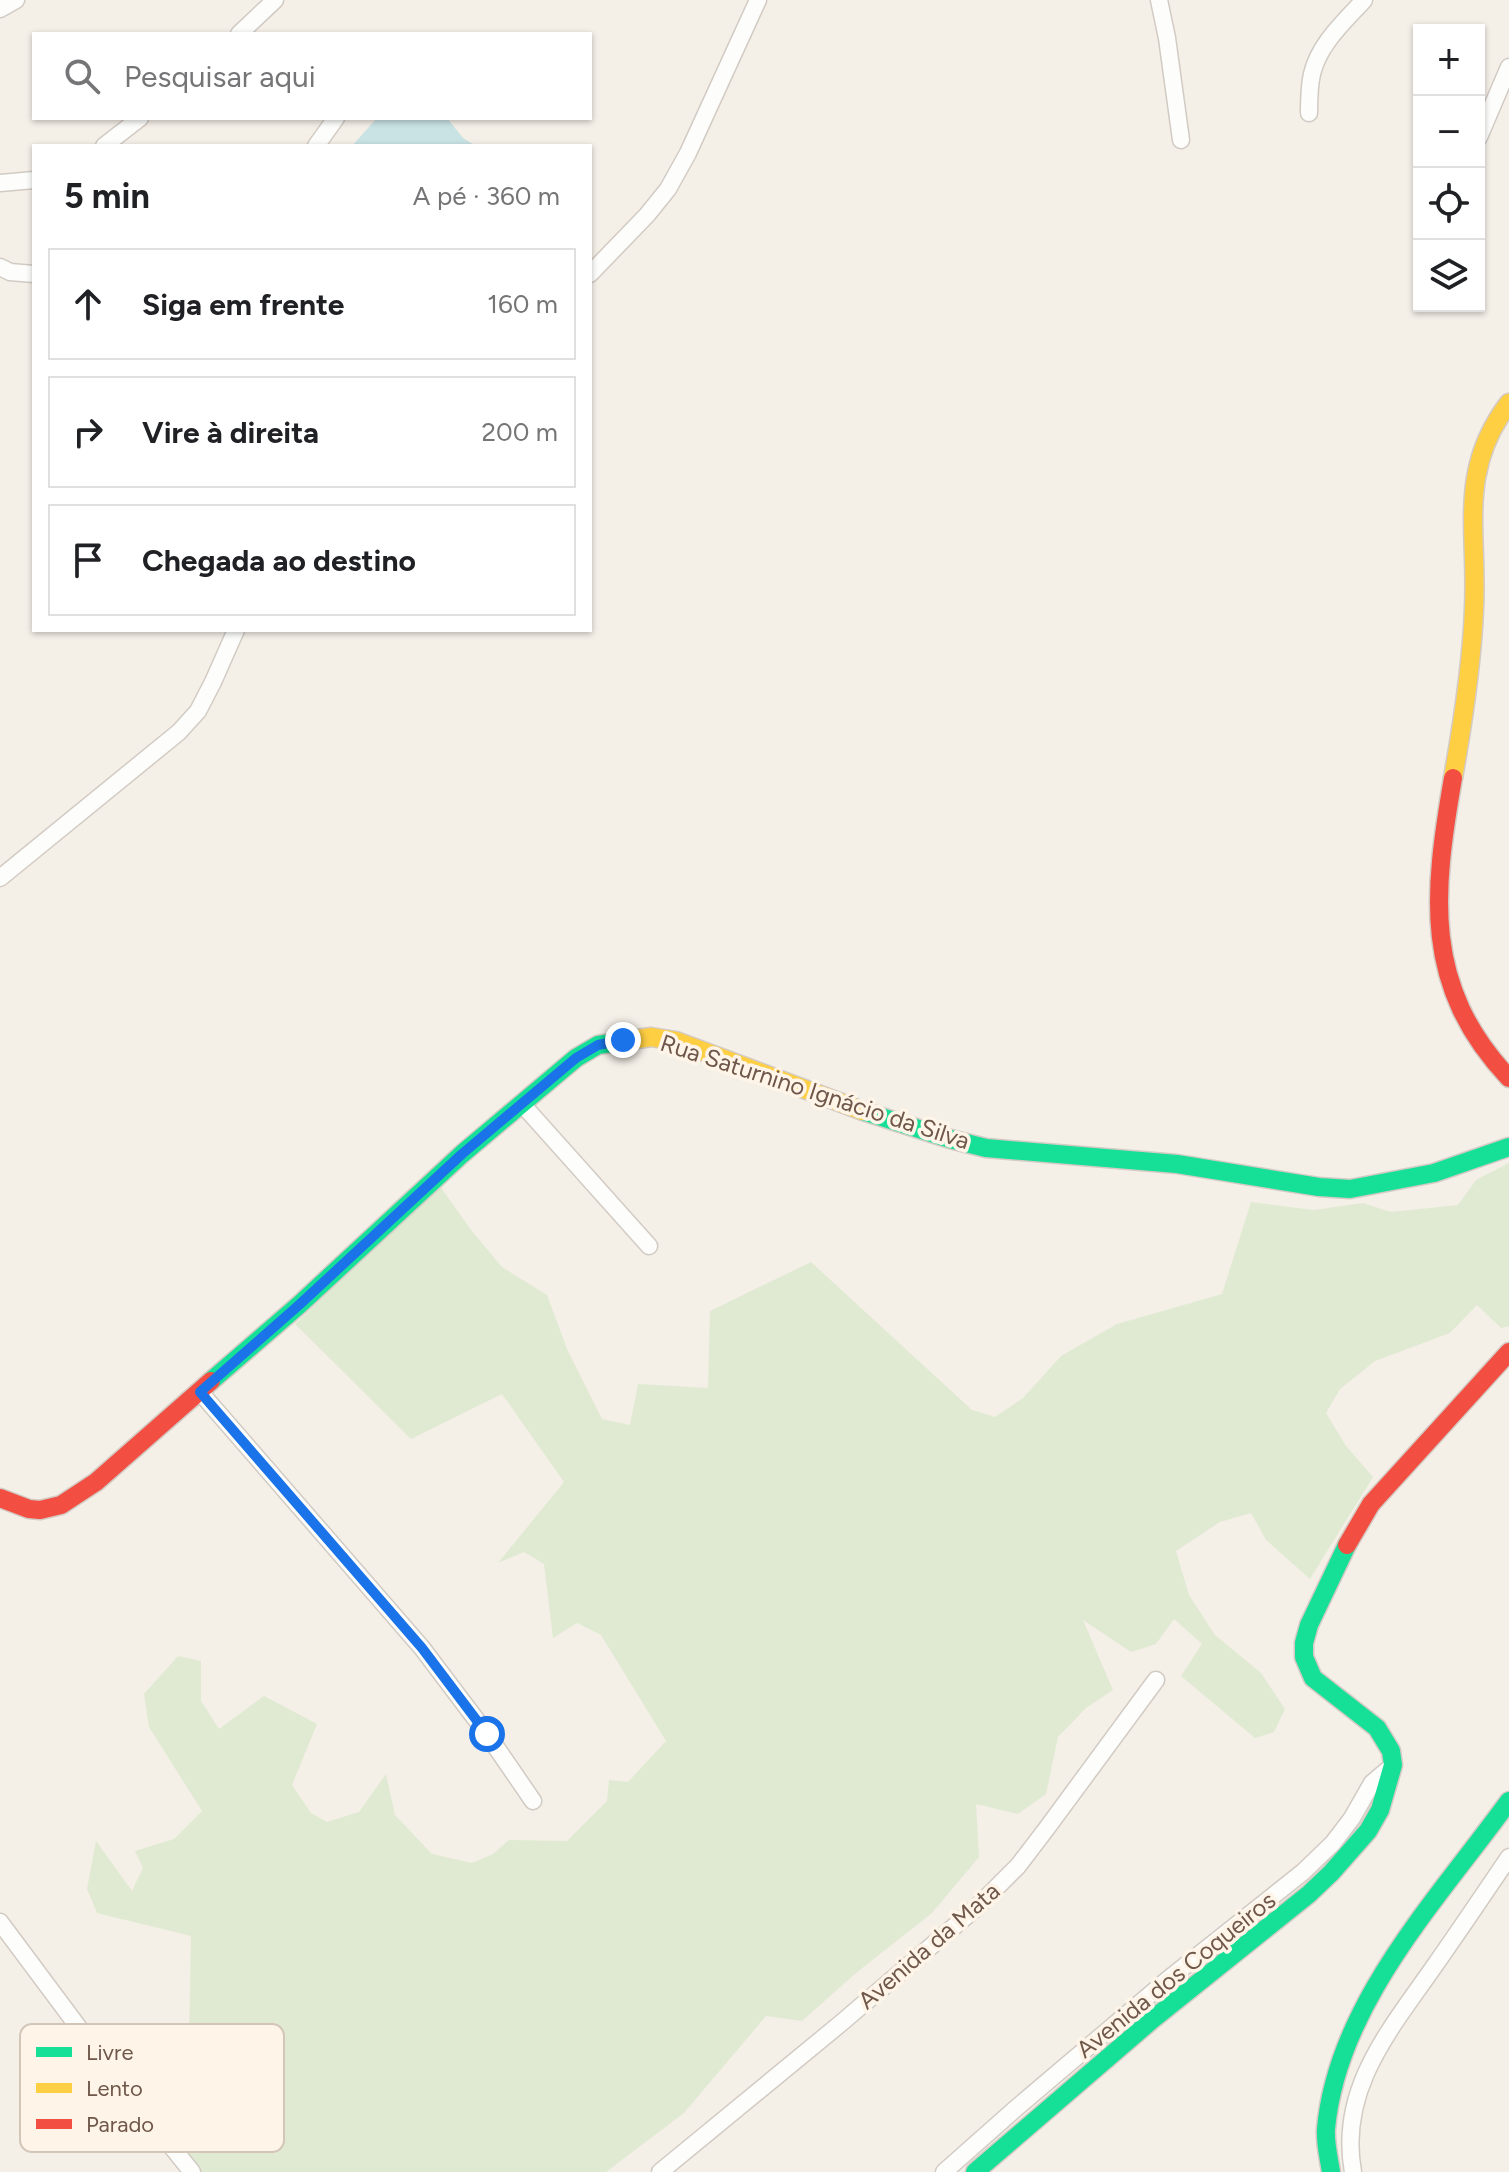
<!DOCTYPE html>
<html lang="pt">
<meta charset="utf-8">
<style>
:root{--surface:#fff;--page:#f2f2f2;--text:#202124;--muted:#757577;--line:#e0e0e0}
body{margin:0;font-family:Figtree,sans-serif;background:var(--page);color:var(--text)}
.controls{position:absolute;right:24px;top:24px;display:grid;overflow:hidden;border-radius:0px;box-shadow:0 2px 6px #0004}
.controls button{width:72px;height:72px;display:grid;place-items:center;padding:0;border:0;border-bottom:2px solid var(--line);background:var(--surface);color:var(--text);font:40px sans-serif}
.stop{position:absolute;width:24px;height:24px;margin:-18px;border:6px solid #1a73e8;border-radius:50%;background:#fff}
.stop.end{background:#1a73e8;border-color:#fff;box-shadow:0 2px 8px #0008}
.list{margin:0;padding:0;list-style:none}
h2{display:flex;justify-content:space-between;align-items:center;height:104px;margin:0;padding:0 32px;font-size:34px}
h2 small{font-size:26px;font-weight:400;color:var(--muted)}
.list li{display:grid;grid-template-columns:52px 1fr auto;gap:24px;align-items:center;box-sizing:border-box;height:112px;margin:0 16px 16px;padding:0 16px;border:2px solid var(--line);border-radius:0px}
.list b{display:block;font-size:30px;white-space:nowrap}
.list em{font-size:26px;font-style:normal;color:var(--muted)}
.icon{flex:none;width:44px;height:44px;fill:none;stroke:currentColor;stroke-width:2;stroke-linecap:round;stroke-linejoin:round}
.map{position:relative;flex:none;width:1509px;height:2172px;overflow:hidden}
.search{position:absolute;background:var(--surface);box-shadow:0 2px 6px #0004;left:32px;top:32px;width:560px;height:88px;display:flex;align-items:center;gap:20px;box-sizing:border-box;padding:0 28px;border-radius:0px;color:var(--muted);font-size:30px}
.panel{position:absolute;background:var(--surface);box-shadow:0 2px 6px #0004;left:32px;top:144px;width:560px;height:488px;border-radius:0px}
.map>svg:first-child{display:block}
.green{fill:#e0ead2}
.water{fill:#c9e2e4}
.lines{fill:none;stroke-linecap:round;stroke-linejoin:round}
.street-casing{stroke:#d2cbc4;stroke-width:19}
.fast-casing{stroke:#d3cbc4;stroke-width:21}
.slow-casing{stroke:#d3cbc4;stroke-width:21}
.jam-casing{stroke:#d3cbc4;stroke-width:21}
.street{stroke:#fdfdfb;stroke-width:16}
.fast{stroke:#16e098;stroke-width:18}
.slow{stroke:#ffcf43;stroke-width:18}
.jam{stroke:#f24e42;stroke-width:18}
.route{stroke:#1a73e8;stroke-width:10}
.labels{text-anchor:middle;stroke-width:7;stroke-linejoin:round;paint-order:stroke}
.street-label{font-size:24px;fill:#6f574a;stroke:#fef4e7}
.key{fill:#fef4e7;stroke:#d3c5b8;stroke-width:2}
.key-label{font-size:22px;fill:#6f574a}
</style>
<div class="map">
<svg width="1509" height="2172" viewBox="0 0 1509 2172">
<rect width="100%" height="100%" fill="#f4efe7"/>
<path class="green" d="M1509,1163V1326L1501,1328L1477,1305L1450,1333L1375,1361L1340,1389L1326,1413L1346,1446L1373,1477L1310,1579L1266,1540L1251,1513L1220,1522L1176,1551L1189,1595L1215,1635L1261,1673L1285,1709L1274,1732L1255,1738L1181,1676L1202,1644L1174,1619L1156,1644L1131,1652L1083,1620L1113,1690L1086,1708L1058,1737L1046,1794L1018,1814L976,1804L979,1857L932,1913L856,1973L802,2021L766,2016L684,2113L606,2172H198L116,2074L189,2047L191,1936L97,1913L87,1889L96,1841L132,1891L143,1868L135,1851L174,1839L202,1811L149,1727L144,1694L178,1656L201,1661V1701L219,1729L264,1696L317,1724L292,1785L311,1813L327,1822L359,1812L386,1774L395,1815L432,1854L472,1863L493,1854L509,1840L567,1841L607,1801L609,1780L628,1782L666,1741L601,1635L577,1623L553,1638L544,1564L524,1552L498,1563L564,1482L502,1394L411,1439L295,1324L440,1186L471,1230L502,1267L547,1295L567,1349L602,1419L630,1425L638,1384L708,1388L710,1311L811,1262L972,1410L995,1417L1023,1398L1061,1356L1117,1324L1222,1294L1251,1202L1314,1210L1363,1203L1391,1212L1458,1205L1476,1180Z"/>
<path class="water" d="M377,118H447L463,138L476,146H352Z"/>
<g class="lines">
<defs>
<path id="street" d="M1159,0L1167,38L1181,140
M0,9L16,0
M239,34L275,0
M1309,113C1309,100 1309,87 1312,74C1319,44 1344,22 1364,0
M1479,137L1509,67
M104,146L140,118
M316,146L336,118
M0,183L34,180
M0,267L10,272L34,274
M590,274L647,215L668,189L688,153L758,0
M0,878L179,732L198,711L213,682L236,630
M522,1104L649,1246
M200,1392L422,1648L487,1734L533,1801
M0,1922L114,2075L192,2172
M660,2172L840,2024L977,1907L1018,1866L1047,1828L1156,1680
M944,2172L1014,2110L1166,1981L1303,1872L1333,1843L1352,1818L1372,1783L1392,1766
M1353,2172C1338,2090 1389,2031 1433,1968C1459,1931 1484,1894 1509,1857"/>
<path id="fast" d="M863,1111L950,1139L986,1148L1177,1164L1319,1187L1350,1189L1434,1173L1509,1147
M211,1381L299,1305L462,1154L576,1058L598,1045L631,1040
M975,2172L1153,2019L1309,1894L1331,1873L1368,1831L1380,1810L1393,1765L1391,1751L1377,1728L1313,1678L1304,1657V1643L1309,1625L1347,1545
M1331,2172C1329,2158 1325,2144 1326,2129C1337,2004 1438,1899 1509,1801"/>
<path id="slow" d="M1453,778C1463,722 1472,665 1474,608C1478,531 1457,471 1509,403
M631,1040L651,1037L676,1041L863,1111"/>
<path id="jam" d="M1453,778C1433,893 1422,986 1509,1078
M0,1498L29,1509L40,1510L61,1505L96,1482L211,1381
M1347,1545L1371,1504L1509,1352"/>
</defs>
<use href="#street" class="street-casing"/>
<use href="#fast" class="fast-casing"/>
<use href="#slow" class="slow-casing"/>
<use href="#jam" class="jam-casing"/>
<use href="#street" class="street"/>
<use href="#fast" class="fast"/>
<use href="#slow" class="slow"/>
<use href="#jam" class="jam"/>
</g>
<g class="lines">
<path class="route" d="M487,1734L422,1648L200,1392L299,1305L462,1154L576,1058L598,1045L623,1040"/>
</g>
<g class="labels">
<g class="street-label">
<text transform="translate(815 1092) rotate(18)" y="8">Rua Saturnino Ignácio da Silva</text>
<text transform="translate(929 1946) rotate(-41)" y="8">Avenida da Mata</text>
<text transform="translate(1176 1975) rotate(-39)" y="8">Avenida dos Coqueiros</text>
</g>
</g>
<rect x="20" y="2024" width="264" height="128" rx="12" class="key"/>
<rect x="36" y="2047" width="36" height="10" fill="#16e098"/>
<rect x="36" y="2083" width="36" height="10" fill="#ffcf43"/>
<rect x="36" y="2119" width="36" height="10" fill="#f24e42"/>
<g class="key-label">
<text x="86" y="2060">Livre</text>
<text x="86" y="2096">Lento</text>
<text x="86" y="2132">Parado</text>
</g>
</svg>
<div class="controls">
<button>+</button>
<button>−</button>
<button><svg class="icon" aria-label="locate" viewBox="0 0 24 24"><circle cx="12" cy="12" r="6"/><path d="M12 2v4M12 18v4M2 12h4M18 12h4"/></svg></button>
<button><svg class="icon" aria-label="layers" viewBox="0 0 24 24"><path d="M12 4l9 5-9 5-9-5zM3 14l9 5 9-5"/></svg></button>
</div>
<div class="stop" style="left:487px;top:1734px"></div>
<div class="stop end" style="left:623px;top:1040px"></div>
<div class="search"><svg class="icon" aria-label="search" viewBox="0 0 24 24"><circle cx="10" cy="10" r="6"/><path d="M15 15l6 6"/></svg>Pesquisar aqui</div>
<section class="panel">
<h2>5 min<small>A pé · 360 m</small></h2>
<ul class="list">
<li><svg class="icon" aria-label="ahead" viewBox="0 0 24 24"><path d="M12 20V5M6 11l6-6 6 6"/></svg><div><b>Siga em frente</b></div><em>160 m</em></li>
<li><svg class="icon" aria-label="right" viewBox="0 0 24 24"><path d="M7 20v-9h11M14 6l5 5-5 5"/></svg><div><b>Vire à direita</b></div><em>200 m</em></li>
<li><svg class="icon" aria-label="arrive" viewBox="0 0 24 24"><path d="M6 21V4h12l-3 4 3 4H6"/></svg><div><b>Chegada ao destino</b></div></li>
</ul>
</section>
</div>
